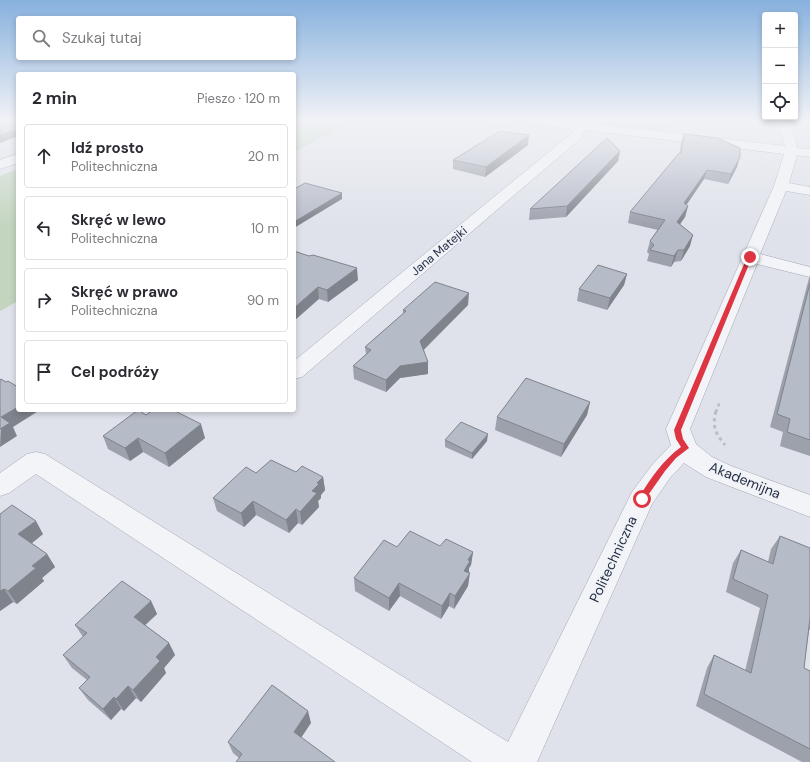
<!DOCTYPE html>
<html lang="pl">
<meta charset="utf-8">
<style>
:root{--surface:#fff;--page:#f2f2f3;--text:#2b2b33;--muted:#7c7c81;--line:#e1e1e2}
body{margin:0;font-family:"DM Sans",sans-serif;background:var(--page);color:var(--text)}
.controls{position:absolute;right:12px;top:12px;display:grid;overflow:hidden;border-radius:4px;box-shadow:0 2px 6px #0003}
.controls button{width:36px;height:36px;display:grid;place-items:center;padding:0;border:0;border-bottom:1px solid var(--line);background:var(--surface);color:var(--text);font:20px sans-serif}
.stop{position:absolute;width:12px;height:12px;margin:-9px;border:3px solid #de3542;border-radius:50%;background:#fff}
.stop.end{background:#de3542;border-color:#fff;box-shadow:0 1px 4px #0008}
.list{margin:0;padding:0;list-style:none}
h2{display:flex;justify-content:space-between;align-items:center;height:52px;margin:0;padding:0 16px;font-size:17px}
h2 small{font-size:13px;font-weight:400;color:var(--muted)}
.list li{display:grid;grid-template-columns:26px 1fr auto;gap:12px;align-items:center;box-sizing:border-box;height:64px;margin:0 8px 8px;padding:0 8px;border:1px solid var(--line);border-radius:4px}
.list b{display:block;font-size:15px;white-space:nowrap}
.list p{margin:0;font-size:13px;white-space:nowrap;color:var(--muted)}
.list em{font-size:13px;font-style:normal;color:var(--muted)}
.icon{flex:none;width:22px;height:22px;fill:none;stroke:currentColor;stroke-width:2;stroke-linecap:round;stroke-linejoin:round}
.map{position:relative;flex:none;width:810px;height:762px;overflow:hidden}
.search{position:absolute;background:var(--surface);box-shadow:0 2px 6px #0003;left:16px;top:16px;width:280px;height:44px;display:flex;align-items:center;gap:10px;box-sizing:border-box;padding:0 14px;border-radius:4px;color:var(--muted);font-size:15px}
.panel{position:absolute;background:var(--surface);box-shadow:0 2px 6px #0003;left:16px;top:72px;width:280px;height:340px;border-radius:4px}
.map>svg:first-child{display:block}
.green{fill:#c3d5bf}
.lines{fill:none;stroke-linecap:round;stroke-linejoin:round}
.minor-casing{stroke:#a4a8b5;stroke-width:1}
.path-far2{stroke:#b9bdc5;stroke-width:1.5;stroke-dasharray:1.5 1.5;stroke-linecap:butt}
.path-far1{stroke:#b9bdc5;stroke-width:2.5;stroke-dasharray:3 3;stroke-linecap:butt}
.path{stroke:#b9bdc5;stroke-width:3;stroke-dasharray:3.5 3.5;stroke-linecap:butt}
.minor{fill:#f2f4f8;fill-rule:evenodd}
.wall{fill:#9da1ac}
.shaded-wall{fill:#7f838c}
.building{fill:#b6bbc8;stroke:#7f838c}
.route{fill:#de3542}
.labels{text-anchor:middle;stroke-width:3;stroke-linejoin:round;paint-order:stroke}
.far-street-label{font-size:12px;fill:#262e43;stroke:#eff2f7}
.street-label{font-size:14px;fill:#262e43;stroke:#eff2f7}
</style>
<div class="map">
<svg width="810" height="762" viewBox="0 0 810 762">
<rect width="100%" height="100%" fill="#dfe2ea"/>
<path class="green" d="M294,120H355L294,152Z
M567,120H668L666,132Z
M18,169V301L0,311V176Z"/>
<g class="lines">
<defs>
<path id="minor" d="M524,120H562L785,146L778,120H790L797,148L810,149V157L797,155L789,183L810,187V195L786,191L760,254L810,267V277L757,264L690,429L696,444L712,457L731,466L810,495V517L706,477L684,463L670,478L652,504L537,762H472L36,474L9,493L0,496V473L27,454L36,452L45,454L508,742L632,492L652,465L671,445L666,429L774,186L784,154L585,130L581,138L302,377L294,379V361L572,133L574,129L529,123Z
M18,154V163L0,169V160Z"/>
</defs>
<use href="#minor" class="minor-casing"/>
<path class="path-far2" d="M460,120L511,127"/>
<path class="path-far1" d="M716,412L719,404L717,403"/>
<path class="path" d="M716,411C712,426 715,433 725,445"/>
<use href="#minor" class="minor"/>
</g>
<path class="wall" d="M684,134L737,167L728,184L704,179L686,205L688,206L685,217L680,224L690,246L681,261L674,262L671,267L647,261L649,254L647,252L650,241L658,230L628,223L630,212L680,153L681,143Z
M528,145L485,177L453,169V160Z
M620,151L618,161L566,217L529,220L530,209Z
M294,251L358,280L328,302L319,299Z
M627,274L624,285L607,310L577,301L579,289Z
M810,276V456L780,446L783,432L770,427L809,278Z
M468,305L424,350L428,374L400,378L386,392L354,379L353,366L366,354L365,347L403,314V310Z
M590,402L587,415L561,457L495,430L497,417Z
M146,415L205,438L169,467L143,452L130,461L108,449L103,436Z
M445,440L487,441L472,459L445,447Z
M296,472L323,477L325,490L321,495V498L318,501L319,507L302,525L298,523L289,533L256,515L244,527L217,511L213,498L256,473Z
M0,514L43,534L32,543L47,554L55,567L42,578L44,581L17,604L13,602L0,611Z
M780,536L810,548V630H809L804,668L810,671V762H802L696,706L707,668L714,655L745,671L760,608L726,592L733,563L741,550L768,562L771,549Z
M440,546L473,552L471,565L469,568L468,586L454,609L449,606L441,619L400,596L389,611L355,591L354,578Z
M151,601L157,614L145,625L169,643L175,655L164,668L166,673L141,702L136,698L124,711L121,709L111,720L88,700L79,688L87,680L72,668L63,655L83,637L75,625Z
M311,723L239,758L233,753L228,742Z"/>
<path class="shaded-wall" d="M18,129V136L0,143V135Z
M529,135L528,145L485,177L486,167Z
M620,151L618,161L566,217L567,206Z
M740,157L737,167L728,184L731,174Z
M707,170L704,179L681,213L684,203Z
M342,193V199L294,228V222Z
M688,206L685,217L674,233L677,222Z
M693,235L690,246L681,261L684,250Z
M678,250L674,262L671,267L674,256Z
M357,268L358,280L328,302L327,290Z
M627,274L624,285L607,310L610,298Z
M318,287L319,299L294,321V308Z
M469,293L468,305L420,353V341Z
M428,362V374L400,378L386,392V380L400,366Z
M590,402L587,415L561,457L564,444Z
M18,407V410H40L13,427L17,436L0,447L1,417Z
M201,424L205,438L169,467L165,453Z
M488,434L487,441L472,459V453Z
M138,438L143,452L130,461L125,448Z
M323,477L325,490L321,495V498L318,501L319,507L302,525L300,512L317,483Z
M253,501L256,515L244,527L241,513Z
M296,509L298,523L289,533L286,520Z
M36,521L43,534L27,547L18,534Z
M473,552L471,565L469,568V574L464,571L468,560Z
M47,554L55,567L42,578L44,581L17,604L8,591L32,566Z
M470,573L468,586L454,609L455,596Z
M399,583L400,596L389,611V598Z
M4,589L13,602L0,611V591Z
M450,593L449,606L441,619L442,606Z
M151,601L157,614L140,630L134,617Z
M169,643L175,655L164,668L166,673L141,702L133,690L156,657Z
M128,686L136,698L124,711L116,699Z
M114,697L121,709L111,720L103,709Z
M308,711L311,723L297,744L294,732Z"/>
<path class="building" d="M0,120H4L15,122L18,120V129L0,135Z
M500,131L529,135L486,167L453,160Z
M684,134L717,138L740,148V157L731,174L707,170L684,203L688,206L677,222L693,235L684,250H678L674,256L650,250L654,245L650,241L665,220L630,212L679,153H681Z
M607,138L620,151L567,206L530,209Z
M305,183L342,193L294,222V189Z
M294,251L309,256L313,255L357,268L327,290L318,287L294,308Z
M598,265L627,274L610,298L579,289Z
M435,282L469,293L420,341L428,362L400,366L386,380L353,366L371,350L365,347L406,311L403,310Z
M810,283V440L787,432L790,419L777,414Z
M526,378L590,402L564,444L497,417Z
M1,379L6,382L8,381L18,387V407L1,417L10,423L0,429V380Z
M138,410L146,415L153,410H173L201,424L165,453L138,438L125,448L103,436Z
M461,422L488,434L472,453L445,440Z
M271,460L296,472L302,466L323,477L317,483L319,484L312,491L317,493L300,512L296,509L286,520L253,501L241,513L213,498L246,467L256,473Z
M12,505L36,521L18,534L47,554L32,566L36,568L8,591L4,589L0,591V514Z
M410,531L440,546L446,539L473,552L468,560L470,561L464,571L470,573L455,596L450,593L442,606L399,583L389,598L354,578L384,540L397,547Z
M780,536L810,548V618L804,668L810,671V749L704,694L714,655L751,673L768,595L733,579L741,550L773,564Z
M122,581L151,601L134,617L169,643L156,657L160,661L133,690L128,686L116,699L114,697L103,709L79,688L90,677L63,655L87,633L75,625Z
M272,685L308,711L294,732L335,762H236L242,754L228,742Z"/>
<linearGradient id="sky" x2="0" y2="1"><stop stop-color="#87b1de"/><stop offset="0.53" stop-color="#f1f2f6"/><stop offset="1" stop-color="#f1f2f6" stop-opacity="0"/></linearGradient>
<rect width="810" height="227" fill="url(#sky)"/>
<path class="route" d="M750,256L752,257L681,430L683,439L689,448L676,458L665,471L644,501H639V497C651,478 663,460 681,447L676,439L674,430L747,257Z"/>
<g class="labels">
<g class="far-street-label">
<text transform="translate(439 251) rotate(-40)" y="4">Jana Matejki</text>
</g>
<g class="street-label">
<text transform="translate(745 480) rotate(22)" y="5">Akademijna</text>
<text transform="translate(613 559) rotate(-65)" y="5">Politechniczna</text>
</g>
</g>
</svg>
<div class="controls">
<button>+</button>
<button>−</button>
<button><svg class="icon" aria-label="locate" viewBox="0 0 24 24"><circle cx="12" cy="12" r="6"/><path d="M12 2v4M12 18v4M2 12h4M18 12h4"/></svg></button>
</div>
<div class="stop" style="left:642px;top:499px"></div>
<div class="stop end" style="left:750px;top:257px"></div>
<div class="search"><svg class="icon" aria-label="search" viewBox="0 0 24 24"><circle cx="10" cy="10" r="6"/><path d="M15 15l6 6"/></svg>Szukaj tutaj</div>
<section class="panel">
<h2>2 min<small>Pieszo · 120 m</small></h2>
<ul class="list">
<li><svg class="icon" aria-label="ahead" viewBox="0 0 24 24"><path d="M12 20V5M6 11l6-6 6 6"/></svg><div><b>Idź prosto</b><p>Politechniczna</p></div><em>20 m</em></li>
<li><svg class="icon" aria-label="left" viewBox="0 0 24 24"><path d="M17 20v-9H6M10 6l-5 5 5 5"/></svg><div><b>Skręć w lewo</b><p>Politechniczna</p></div><em>10 m</em></li>
<li><svg class="icon" aria-label="right" viewBox="0 0 24 24"><path d="M7 20v-9h11M14 6l5 5-5 5"/></svg><div><b>Skręć w prawo</b><p>Politechniczna</p></div><em>90 m</em></li>
<li><svg class="icon" aria-label="arrive" viewBox="0 0 24 24"><path d="M6 21V4h12l-3 4 3 4H6"/></svg><div><b>Cel podróży</b></div></li>
</ul>
</section>
</div>
